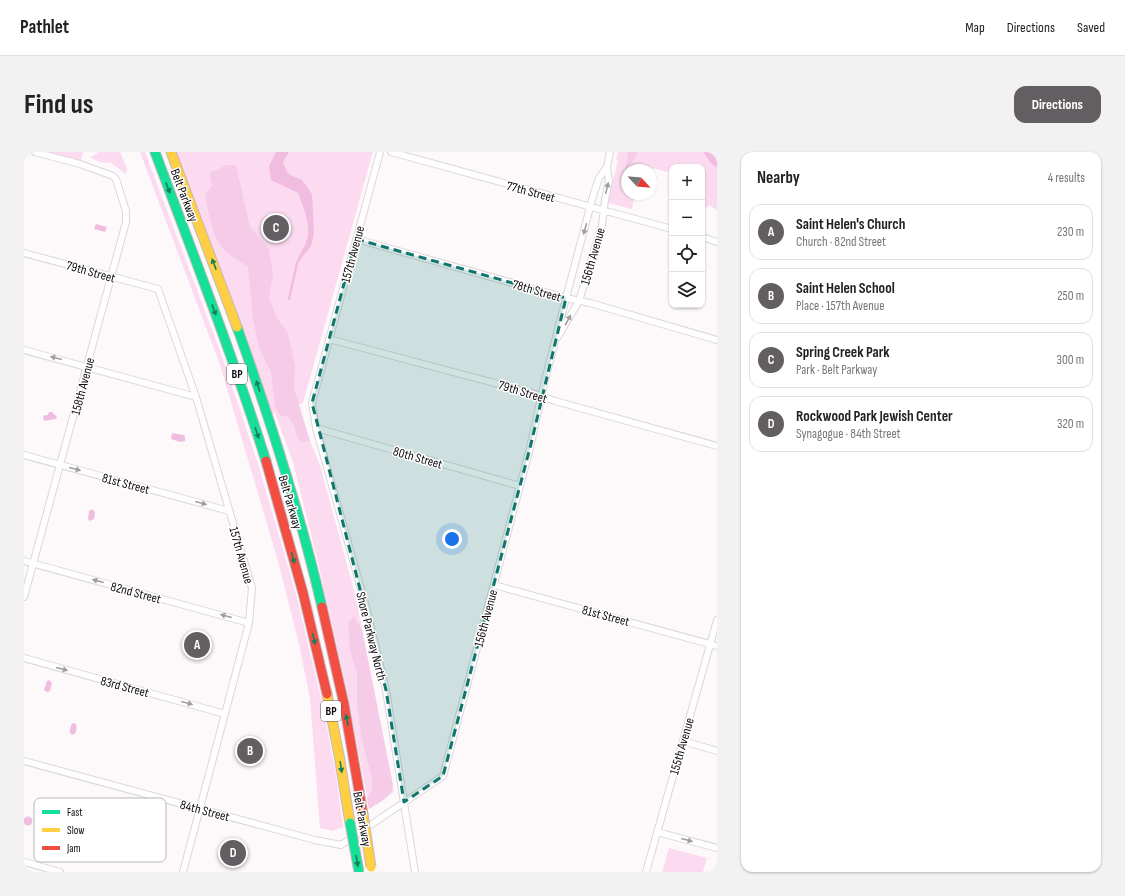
<!DOCTYPE html>
<meta charset="utf-8">
<style>
:root{--surface:#fff;--page:#f2f2f2;--text:#222;--muted:#767676;--line:#e0e0e0;--accent:#635e61}
body{margin:0;font-family:"Sofia Sans Condensed",sans-serif;background:var(--page);color:var(--text)}
.controls{position:absolute;right:12px;top:12px;display:grid;overflow:hidden;border-radius:8px;box-shadow:0 1px 3px #0004}
.controls button{width:36px;height:36px;display:grid;place-items:center;padding:0;border:0;border-bottom:1px solid var(--line);background:var(--surface);color:var(--text);font:20px sans-serif}
.compass{position:absolute;left:597px;top:12px;width:36px;height:36px;border-radius:50%;background:var(--surface);box-shadow:0 1px 3px #0004;rotate:116deg}
.you{position:absolute;left:428px;top:387px;width:14px;height:14px;margin:-10px;border:3px solid #fff;border-radius:50%;background:#1a73e8;box-shadow:0 0 0 6px #1a73e833}
.badge{display:grid;place-items:center;width:26px;height:26px;border-radius:50%;background:var(--accent);color:#fff;font-size:13px;font-weight:700}
.pin{position:absolute;translate:-50% -50%;border:2px solid #fff;box-shadow:0 1px 4px #0006}
.list{margin:0;padding:0;list-style:none}
h2{display:flex;justify-content:space-between;align-items:center;height:52px;margin:0;padding:0 16px;font-size:17px}
h2 small{font-size:13px;font-weight:400;color:var(--muted)}
.list li{display:grid;grid-template-columns:26px 1fr auto;gap:12px;align-items:center;box-sizing:border-box;height:56px;margin:0 8px 8px;padding:0 8px;border:1px solid var(--line);border-radius:12px}
.list b{display:block;font-size:15px;white-space:nowrap}
.list p{margin:0;font-size:13px;white-space:nowrap;color:var(--muted)}
.list em{font-size:13px;font-style:normal;color:var(--muted)}
.icon{flex:none;width:22px;height:22px;fill:none;stroke:currentColor;stroke-width:2;stroke-linecap:round;stroke-linejoin:round}
.map{position:relative;flex:none;width:693px;height:720px;overflow:hidden;border-radius:12px}
header{display:flex;align-items:center;gap:24px;box-sizing:border-box;height:56px;padding:0 20px;background:var(--surface);border-bottom:1px solid var(--line)}
header strong{font-size:19px}
nav{display:flex;gap:22px;margin-inline-start:auto;font-size:14px}
.intro{display:flex;align-items:center;justify-content:space-between;box-sizing:border-box;height:96px;padding:0 24px}
h1{margin:0;font-size:28px}
.button{padding:10px 18px;border-radius:12px;background:var(--accent);color:#fff;font-size:14px;font-weight:700}
main{display:flex;gap:24px;padding:0 24px}
aside{flex:1;background:var(--surface);border-radius:12px;box-shadow:0 1px 3px #0004}
.map>svg:first-child{display:block}
.green{fill:#fcdbf1}
.forest{fill:#f5cbe8}
.water{fill:#f0bde0}
.lines{fill:none;stroke-linecap:round;stroke-linejoin:round}
.stream{stroke:#f0bde0;stroke-width:2.5}
.street-casing{stroke:#dbd6d9;stroke-width:8}
.fast-casing{stroke:#c4b8c0;stroke-width:11}
.slow-casing{stroke:#c4b8c0;stroke-width:11}
.jam-casing{stroke:#c4b8c0;stroke-width:11}
.street{stroke:#fffefe;stroke-width:6}
.fast{stroke:#16e098;stroke-width:9}
.slow{stroke:#ffcf43;stroke-width:9}
.jam{stroke:#f24e42;stroke-width:9}
.fast-bridge-casing{stroke:#c4b8c0;stroke-width:11;stroke-linecap:butt}
.slow-bridge-casing{stroke:#c4b8c0;stroke-width:11;stroke-linecap:butt}
.fast-bridge{stroke:#16e098;stroke-width:9}
.slow-bridge{stroke:#ffcf43;stroke-width:9}
.oneway{fill:#13805a}
.oneway2{fill:#9f9d9e}
.marked{fill:#0f766e;fill-opacity:0.2;stroke:#0f766e;stroke-width:3;stroke-dasharray:8 5;stroke-linejoin:round}
.labels{text-anchor:middle;stroke-width:3;stroke-linejoin:round;paint-order:stroke}
.shield{fill:#fff;stroke:#585456;stroke-width:1}
.shield-label{font-size:12px;font-weight:bold;fill:#100b0e}
.street-label{font-size:13px;fill:#100b0e;stroke:#fff}
.key{fill:#fff;stroke:#b7b6b7;stroke-width:1}
.key-label{font-size:11px;fill:#100b0e}
</style>
<header>
<strong>Pathlet</strong>
<nav><a>Map</a><a>Directions</a><a>Saved</a></nav>
</header>
<div class="intro"><h1>Find us</h1><a class="button">Directions</a></div>
<main>
<div class="map">
<svg width="693" height="720" viewBox="0 0 693 720">
<rect width="100%" height="100%" fill="#fdf9fb"/>
<path class="green" d="M11,0H59L56,12Z
M75,0H96L103,16L102,22L87,11L75,10L66,5L73,2Z
M116,0H121L199,207L234,312L272,442L299,554L312,623L319,675L309,679L296,676L286,547L275,492L254,409L196,213Z
M147,0H349L279,251L254,259L256,264L264,265L270,274L273,286L278,290L286,289L296,313L331,442L370,640L345,657L322,533L290,394L269,310L251,261L243,263Z
M594,0H693V59L686,53L679,57L678,56V15H648V21L618,14L617,18H603V42H611L608,57L584,51L594,8H592Z
M645,696L683,706L679,720H638Z"/>
<path class="forest" d="M604,0H614L611,6L601,19Z
M203,13H212L226,75L245,97L249,122L245,145L253,166L264,181L271,214L270,236L286,289L278,290L273,286L270,274L264,265L256,264L251,255L247,221L235,196L229,167L224,115C217,110 208,105 201,99C189,88 184,59 181,43L188,33L185,21Z
M330,464L338,478L369,633C367,646 356,650 345,657L343,646L348,638V627L337,583L333,554V522L326,499L324,471Z"/>
<path class="water" d="M252,0H265L259,10L263,20L268,24L278,28L288,42L290,81L287,94L272,113C274,104 277,101 281,93C289,75 280,58 274,41L247,28L245,14Z
M679,0H691L693,3V16L687,11Z
M72,72L83,75L81,80L70,77Z
M25,260H28L33,265L32,267L20,269L19,265L21,263H24Z
M148,281L160,283L161,285V289L156,290L147,287Z
M68,357L71,360L70,367L66,369L64,367L65,359Z
M25,528L28,531L26,539L23,540L20,538L23,529Z
M49,571L52,572C53,576 53,582 48,583L46,581C45,578 47,576 47,573Z
M-0.5 669a4.5 4.5 0 1 1 9 0a4.5 4.5 0 1 1-9 0Z"/>
<g class="lines">
<path class="stream" d="M265,147L273,111"/>
<defs>
<path id="street" d="M356,0L288,251L292,276L341,451L362,538L391,720
M367,0L648,77
M678,85L693,90
M332,87L542,146L566,151L693,188
M0,101L134,137L172,245L228,436L225,471L159,720
M533,186L555,149L578,73L581,48L585,29L583,15
M305,187L508,241L531,249L693,294
M0,198L172,245
M292,276L496,334
M0,303L205,359
M0,409L225,471
M470,433L693,494
M0,445L102,70V59L92,27L89,24L56,12L11,0
M0,506L201,562
M659,589L693,599
M0,609L291,688L317,693L419,624L506,296L520,232L542,146L569,44L575,26L583,15L586,0
M633,680L693,696
M0,710L36,720
M622,720L693,468"/>
<path id="fast" d="M131,0C169,102 209,204 242,309
M213,175C246,267 276,360 298,455"/>
<path id="slow" d="M147,0L213,175
M303,542L315,603L326,671"/>
<path id="jam" d="M242,309L279,441L303,542
M298,455L320,552L339,662"/>
</defs>
<use href="#street" class="street-casing"/>
<use href="#fast" class="fast-casing"/>
<use href="#slow" class="slow-casing"/>
<use href="#jam" class="jam-casing"/>
<use href="#street" class="street"/>
<use href="#fast" class="fast"/>
<use href="#slow" class="slow"/>
<use href="#jam" class="jam"/>
<defs>
<path id="fast-bridge" d="M326,671L335,720"/>
<path id="slow-bridge" d="M339,662L347,715"/>
</defs>
<use href="#fast-bridge" class="fast-bridge-casing"/>
<use href="#slow-bridge" class="slow-bridge-casing"/>
<use href="#fast-bridge" class="fast-bridge"/>
<use href="#slow-bridge" class="slow-bridge"/>
</g>
<defs><path id="oneway-solid" d="M-6-.8H1V-3.2L6.5 0L1 3.2V.8H-6Z"/></defs>
<g class="oneway">
<use href="#oneway-solid" transform="translate(144 36) rotate(69)"/>
<use href="#oneway-solid" transform="translate(190 112) rotate(-111)"/>
<use href="#oneway-solid" transform="translate(190 158) rotate(70)"/>
<use href="#oneway-solid" transform="translate(234 234) rotate(-108)"/>
<use href="#oneway-solid" transform="translate(233 281) rotate(72)"/>
<use href="#oneway-solid" transform="translate(269 406) rotate(75)"/>
<use href="#oneway-solid" transform="translate(290 487) rotate(76)"/>
<use href="#oneway-solid" transform="translate(323 568) rotate(-102)"/>
<use href="#oneway-solid" transform="translate(317 615) rotate(81)"/>
<use href="#oneway-solid" transform="translate(333 709) rotate(80)"/>
</g>
<g class="oneway2">
<use href="#oneway-solid" transform="translate(583 36) rotate(-77)"/>
<use href="#oneway-solid" transform="translate(561 77) rotate(105)"/>
<use href="#oneway-solid" transform="translate(544 168) rotate(-61)"/>
<use href="#oneway-solid" transform="translate(32 206) rotate(-165)"/>
<use href="#oneway-solid" transform="translate(51 317) rotate(15)"/>
<use href="#oneway-solid" transform="translate(177 351) rotate(15)"/>
<use href="#oneway-solid" transform="translate(74 429) rotate(-165)"/>
<use href="#oneway-solid" transform="translate(202 464) rotate(-165)"/>
<use href="#oneway-solid" transform="translate(38 517) rotate(15)"/>
<use href="#oneway-solid" transform="translate(163 551) rotate(15)"/>
<use href="#oneway-solid" transform="translate(663 688) rotate(15)"/>
</g>
<path class="marked" d="M332,87L542,146L506,296L419,624L380,650L362,538L288,251Z"/>
<g class="labels">
<g class="shield">
<rect x="203" y="212" width="20" height="20" rx="3"/>
<rect x="297" y="549" width="20" height="20" rx="3"/>
</g>
<g class="shield-label">
<text x="213" y="226">BP</text>
<text x="307" y="563">BP</text>
</g>
<g class="street-label">
<text transform="translate(507 39) rotate(15)" y="5">77th Street</text>
<text transform="translate(161 43) rotate(69)" y="5">Belt Parkway</text>
<text transform="translate(328 102) rotate(-75)" y="5">157th Avenue</text>
<text transform="translate(568 104) rotate(-74)" y="5">156th Avenue</text>
<text transform="translate(67 119) rotate(16)" y="5">79th Street</text>
<text transform="translate(513 138) rotate(16)" y="5">78th Street</text>
<text transform="translate(58 234) rotate(-75)" y="5">158th Avenue</text>
<text transform="translate(499 239) rotate(17)" y="5">79th Street</text>
<text transform="translate(394 305) rotate(16)" y="5">80th Street</text>
<text transform="translate(102 331) rotate(15)" y="5">81st Street</text>
<text transform="translate(267 350) rotate(74)" y="5">Belt Parkway</text>
<text transform="translate(218 403) rotate(74)" y="5">157th Avenue</text>
<text transform="translate(112 440) rotate(15)" y="5">82nd Street</text>
<text transform="translate(582 463) rotate(15)" y="5">81st Street</text>
<text transform="translate(461 466) rotate(-75)" y="5">156th Avenue</text>
<text transform="translate(348 484) rotate(76)" y="5">Shore Parkway North</text>
<text transform="translate(101 534) rotate(15)" y="5">83rd Street</text>
<text transform="translate(657 594) rotate(-74)" y="5">155th Avenue</text>
<text transform="translate(181 658) rotate(15)" y="5">84th Street</text>
<text transform="translate(339 667) rotate(80)" y="5">Belt Parkway</text>
</g>
</g>
<rect x="10" y="646" width="132" height="64" rx="6" class="key"/>
<rect x="18" y="658" width="18" height="4" fill="#16e098"/>
<rect x="18" y="676" width="18" height="4" fill="#ffcf43"/>
<rect x="18" y="694" width="18" height="4" fill="#f24e42"/>
<g class="key-label">
<text x="43" y="664">Fast</text>
<text x="43" y="682">Slow</text>
<text x="43" y="700">Jam</text>
</g>
</svg>
<div class="controls">
<button>+</button>
<button>−</button>
<button><svg class="icon" aria-label="locate" viewBox="0 0 24 24"><circle cx="12" cy="12" r="6"/><path d="M12 2v4M12 18v4M2 12h4M18 12h4"/></svg></button>
<button><svg class="icon" aria-label="layers" viewBox="0 0 24 24"><path d="M12 4l9 5-9 5-9-5zM3 14l9 5 9-5"/></svg></button>
</div>
<svg class="compass" viewBox="-18 -18 36 36"><path d="M0-13l5 13h-10z" fill="#e53935"/><path d="M0 13l5-13h-10z" fill="#767676"/></svg>
<div class="you"></div>
<div class="pin badge" style="left:173px;top:493px">A</div>
<div class="pin badge" style="left:226px;top:599px">B</div>
<div class="pin badge" style="left:252px;top:76px">C</div>
<div class="pin badge" style="left:209px;top:701px">D</div>
</div>
<aside>
<h2>Nearby<small>4 results</small></h2>
<ul class="list">
<li><span class="badge">A</span><div><b>Saint Helen's Church</b><p>Church · 82nd Street</p></div><em>230 m</em></li>
<li><span class="badge">B</span><div><b>Saint Helen School</b><p>Place · 157th Avenue</p></div><em>250 m</em></li>
<li><span class="badge">C</span><div><b>Spring Creek Park</b><p>Park · Belt Parkway</p></div><em>300 m</em></li>
<li><span class="badge">D</span><div><b>Rockwood Park Jewish Center</b><p>Synagogue · 84th Street</p></div><em>320 m</em></li>
</ul>
</aside>
</main>
